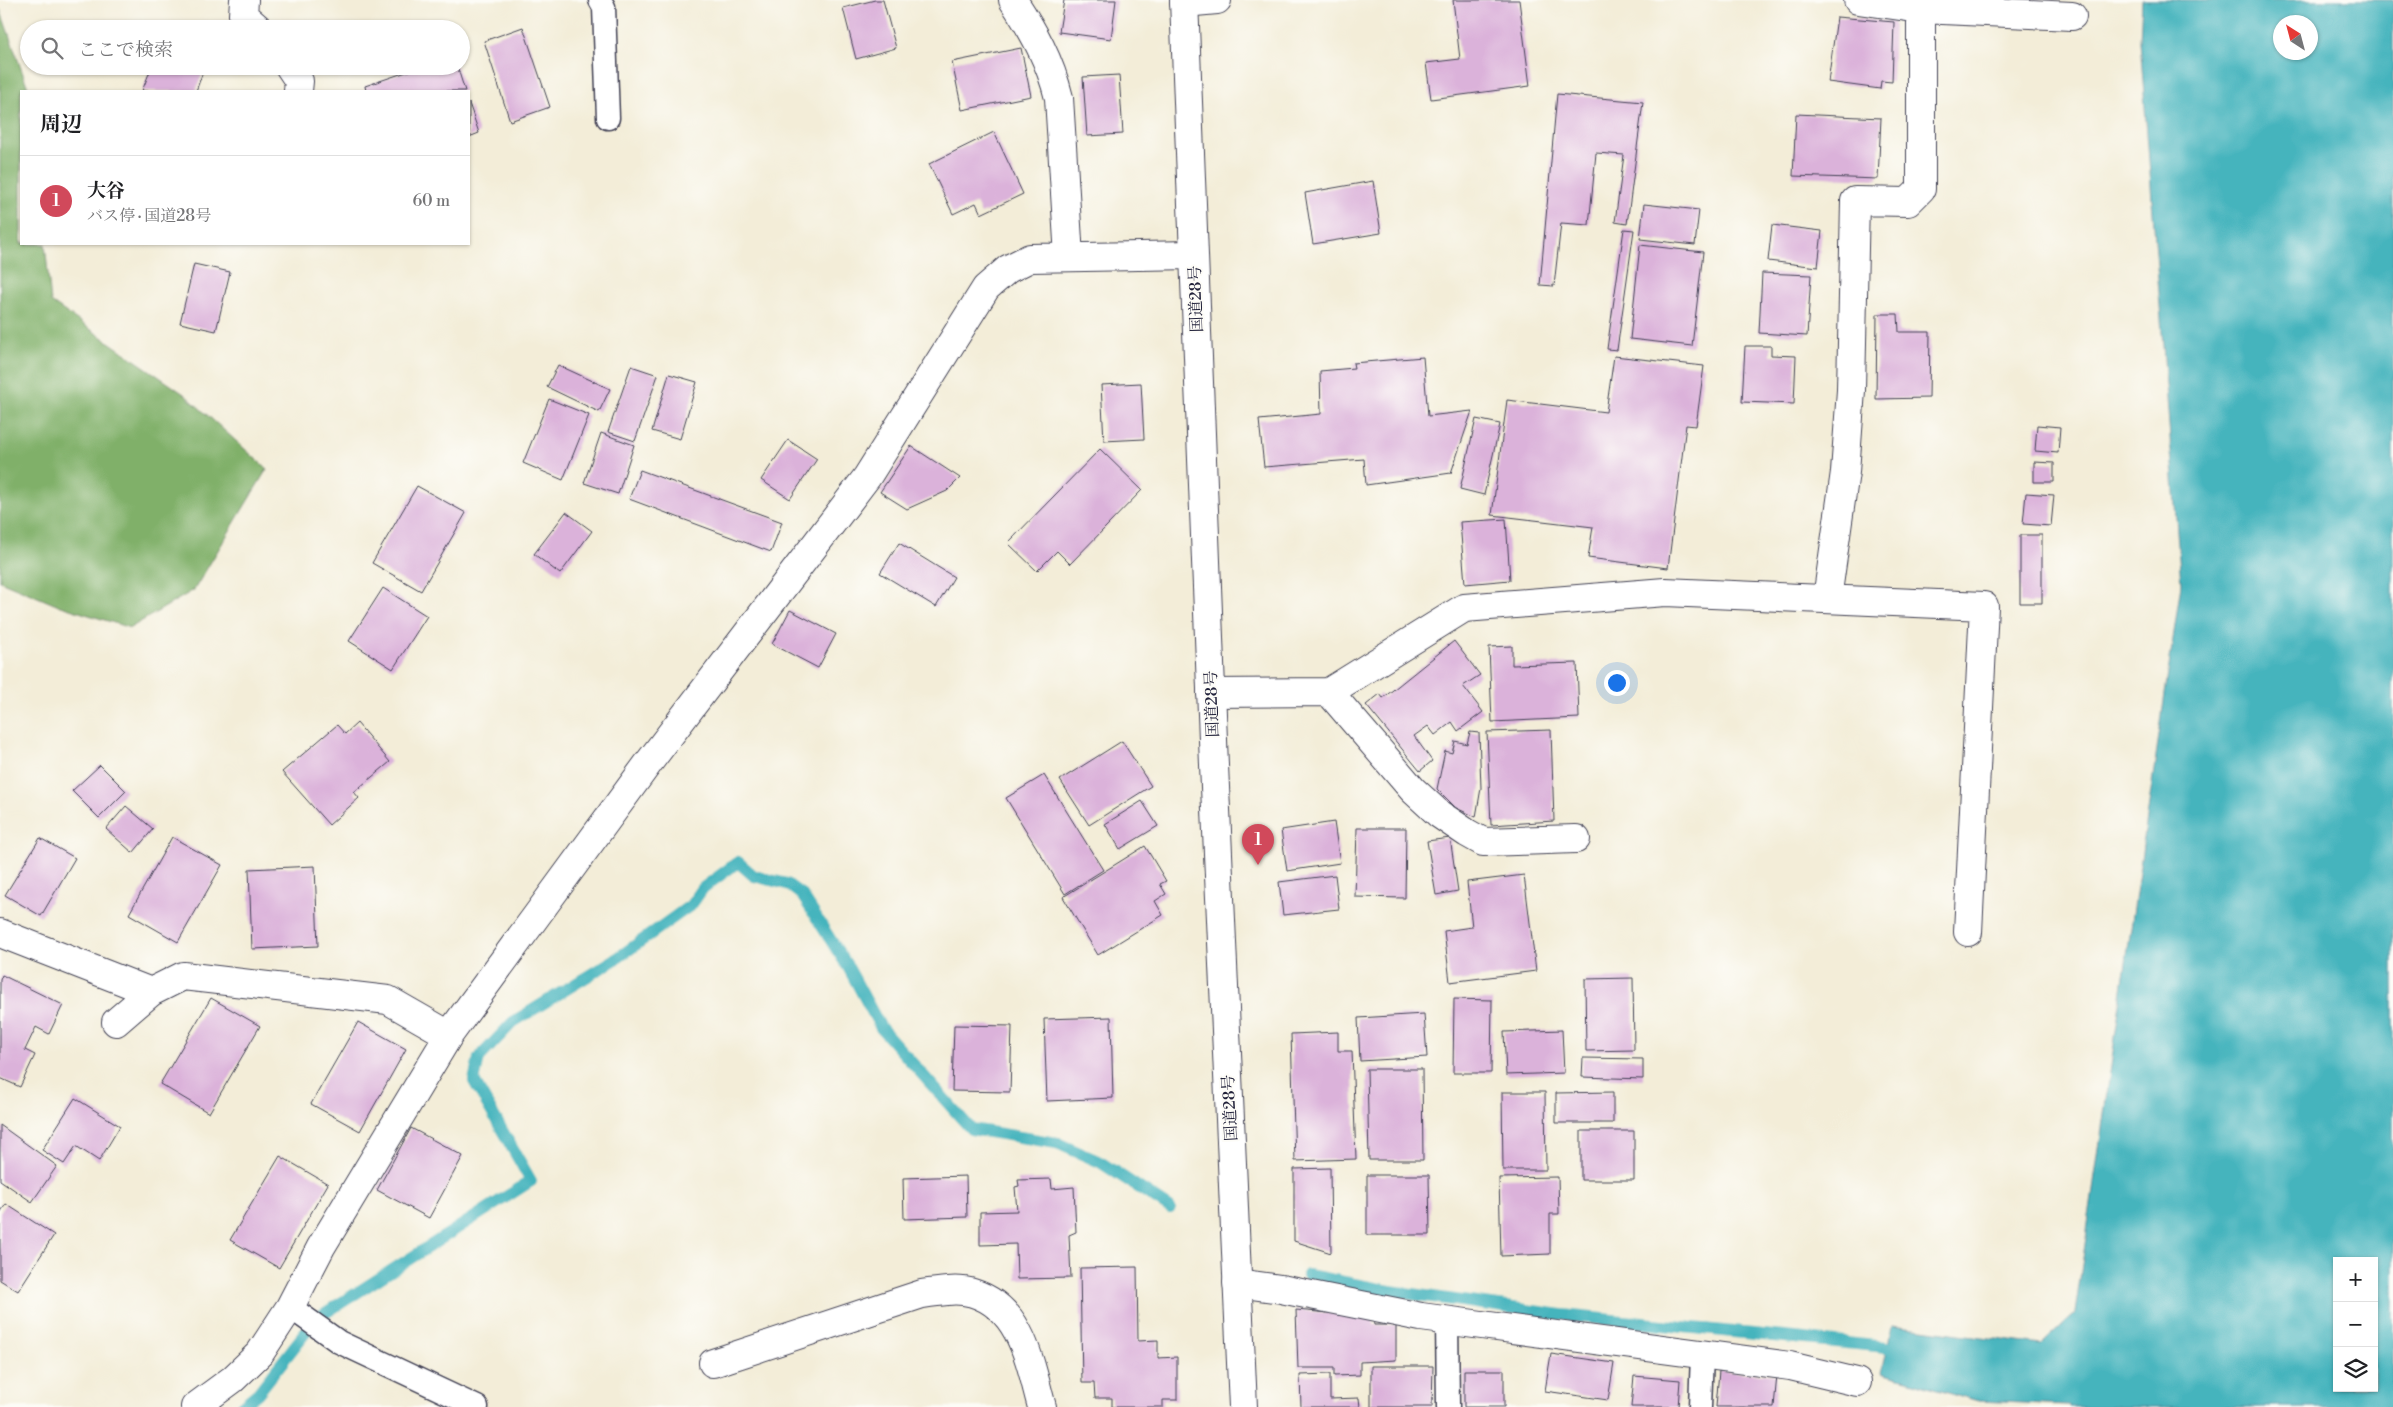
<!DOCTYPE html>
<html lang="ja">
<meta charset="utf-8">
<style>
:root{--surface:#fff;--page:#f6f6f6;--text:#202124;--muted:#757577;--line:#e0e0e0;--accent:#d1495b}
body{margin:0;font-family:"Libre Bodoni","Noto Serif JP",serif;background:var(--page);color:var(--text)}
.controls{position:absolute;right:15px;bottom:15px;display:grid;overflow:hidden;border-radius:0px;box-shadow:0 1px 4px #0004}
.controls button{width:45px;height:45px;display:grid;place-items:center;padding:0;border:0;border-bottom:1px solid var(--line);background:var(--surface);color:var(--text);font:25px sans-serif}
.compass{position:absolute;left:2273px;top:15px;width:45px;height:45px;border-radius:50%;background:var(--surface);box-shadow:0 1px 4px #0004;rotate:324deg}
.you{position:absolute;left:1616px;top:682px;width:18px;height:18px;margin:-12px;border:4px solid #fff;border-radius:50%;background:#1a73e8;box-shadow:0 0 0 8px #1a73e833}
.badge{display:grid;place-items:center;width:32px;height:32px;border-radius:50%;background:var(--accent);color:#fff;font-size:16px;font-weight:700}
.pin{position:absolute;translate:-50% -41px;filter:drop-shadow(0 1px 2px #0008)}
.pin::after{content:'';position:absolute;top:26px;width:18px;height:15px;background:inherit;clip-path:polygon(0 0,100% 0,50% 100%)}
.list{margin:0;padding:0;list-style:none}
h2{display:flex;justify-content:space-between;align-items:center;height:65px;margin:0;padding:0 20px;font-size:21px}
h2 small{font-size:16px;font-weight:400;color:var(--muted)}
.list li{display:grid;grid-template-columns:32px 1fr auto;gap:15px;align-items:center;box-sizing:border-box;height:90px;padding:0 20px;border-top:1px solid var(--line)}
.list b{display:block;font-size:19px;white-space:nowrap}
.list p{margin:0;font-size:16px;white-space:nowrap;color:var(--muted)}
.list em{font-size:16px;font-style:normal;color:var(--muted)}
.icon{flex:none;width:28px;height:28px;fill:none;stroke:currentColor;stroke-width:2;stroke-linecap:round;stroke-linejoin:round}
.map{position:relative;flex:none;width:2393px;height:1407px;overflow:hidden}
.search{position:absolute;background:var(--surface);box-shadow:0 1px 4px #0004;left:20px;top:20px;width:450px;height:55px;display:flex;align-items:center;gap:12px;box-sizing:border-box;padding:0 18px;border-radius:28px;color:var(--muted);font-size:19px}
.panel{position:absolute;background:var(--surface);box-shadow:0 1px 4px #0004;left:20px;top:90px;width:450px;height:155px;border-radius:0px}
.map>svg:first-child{display:block}
.forest{fill:#80b069;stroke:#516952}
.water{fill:#44b4bd;stroke:#336b7c;fill-rule:evenodd}
.lines{fill:none;stroke-linecap:round;stroke-linejoin:round}
.stream{stroke:#44b4bd;stroke-width:12}
.building{fill:#dbb2da}
.service-casing{stroke:#414053;stroke-width:25}
.minor-casing{stroke:#414053;stroke-width:30}
.trunk-casing{stroke:#414053;stroke-width:30}
.service{stroke:#fff;stroke-width:22}
.minor{stroke:#fff;stroke-width:28}
.trunk{stroke:#fff;stroke-width:28}
.labels{text-anchor:middle;stroke-width:4;stroke-linejoin:round;paint-order:stroke}
.street-label{font-size:16px;fill:#22223b;stroke:#fdfcf7}
</style>
<div class="map">
<svg width="2393" height="1407" viewBox="0 0 2393 1407">
<rect width="100%" height="100%" fill="#fdfcf7"/>
<filter id="ink" filterUnits="userSpaceOnUse"><feTurbulence type="fractalNoise" baseFrequency=".02" numOctaves="2"/><feDisplacementMap in="SourceGraphic" scale="10" xChannelSelector="R" yChannelSelector="G"/><feConvolveMatrix kernelMatrix="1 2 1 2 8 2 1 2 1" color-interpolation-filters="sRGB"/></filter>
<filter id="wash" filterUnits="userSpaceOnUse"><feTurbulence type="fractalNoise" baseFrequency=".0096" numOctaves="4" result="noise"/><feDisplacementMap in="SourceGraphic" scale="20" xChannelSelector="R" yChannelSelector="G"/><feGaussianBlur stdDeviation="1.12" result="paint"/><feColorMatrix in="noise" values="0 0 0 0 0 0 0 0 0 0 0 0 0 0 0 0 0 1.4 0 .05"/><feComposite in="paint" operator="in"/></filter>
<g filter="url(#wash)">
<rect width="100%" height="100%" fill="#f3edd8"/>
<path class="forest" d="M0,9L29,91H21V244H45L51,302L184,394L267,469L194,590L130,628L54,604L0,581Z"/>
<path class="water" d="M2142,0H2393V1407H2069V1405L1978,1401L1882,1373L1892,1325L2041,1345L2075,1313L2181,584L2140,41ZM2280,22H2310V52H2280ZM2337,1261H2374V1388H2337Z"/>
<g class="lines">
<path class="stream" d="M1308,1275L1390,1291L1562,1315L1886,1347
M241,1407L258,1393L316,1319L531,1181L474,1081L479,1058L513,1022L619,957L691,905L703,888L738,862L754,876L787,884L802,895L848,967L881,1028L971,1129L1057,1143L1100,1162L1170,1208"/>
</g>
<g id="blocks">
<path class="building" d="M875,0H883L896,48L856,59L843,8Z
M1064,0H1116L1111,39L1059,32Z
M1453,0H1519L1530,86L1431,99L1426,63L1460,59Z
M1837,17L1894,22L1892,82L1881,81L1880,89L1828,82Z
M523,27L550,107L510,121L484,41Z
M1021,48L1031,96L962,110L952,62Z
M152,66H205L196,91H142Z
M424,66H457L465,91H366L365,86Z
M1119,75L1123,134L1087,136L1083,77Z
M1557,94L1643,102L1627,224L1615,222L1624,155L1596,153L1589,225L1561,223L1554,286L1540,285Z
M469,103L479,133L469,137Z
M1796,114L1881,118L1878,179L1793,176Z
M994,132L1023,194L981,214L976,203L953,214L929,164Z
M1373,181L1381,233L1313,244L1305,193Z
M1644,204L1699,210L1695,245L1640,239Z
M1772,225L1822,231L1818,267L1768,261Z
M1624,229L1634,230L1617,350L1607,349Z
M1640,245L1703,252L1692,346L1630,339Z
M194,264L230,272L216,331L180,323Z
M1762,273L1811,275L1807,336L1759,333Z
M1877,314H1898L1899,332H1930L1929,398L1876,399Z
M1745,346H1771V355L1796,356L1794,404L1742,402Z
M1614,356L1704,366L1696,426L1686,425L1668,568L1588,558L1593,527L1492,515L1507,400L1606,412Z
M1423,357L1428,416L1472,411L1451,473L1366,485L1364,459L1264,467L1259,420L1321,414L1320,371L1354,368L1353,363Z
M558,365L610,389L599,412L547,387Z
M631,366L658,375L635,441L608,432Z
M669,374L697,382L680,439L652,431Z
M1141,383L1144,439L1104,441L1101,385Z
M549,399L589,415L563,480L523,463Z
M1476,419L1500,424L1484,495L1460,489Z
M2037,425L2060,427L2058,453L2035,451Z
M601,433L634,445L618,494L584,483Z
M788,440L817,459L790,499L761,480Z
M911,446L960,478L947,491L907,509L880,492Z
M1100,449L1142,490L1070,564L1057,551L1037,571L1008,543Z
M2034,462L2054,463V482H2034Z
M640,470L782,522L771,552L629,499Z
M417,486L466,513L421,591L372,563Z
M2026,493L2054,495L2051,526L2023,524Z
M566,512L592,531L560,574L534,554Z
M1506,519L1510,580L1465,584L1460,522Z
M2020,535H2042V603H2020Z
M899,543L954,577L936,607L880,573Z
M383,588L427,616L393,669L349,641Z
M790,610L836,634L818,668L772,644Z
M1454,641L1480,675L1463,686L1483,712L1458,731L1452,722L1435,735L1428,726L1414,736L1432,761L1420,771L1366,705L1380,694L1383,698Z
M1512,646V665L1577,663L1579,718L1492,722L1489,647Z
M357,723L390,762L354,792L359,798L329,825L282,772L337,725L345,734Z
M1551,730L1554,821L1491,825L1487,732Z
M1470,732L1479,733L1481,788L1476,817L1456,808L1437,789L1445,751L1452,753L1455,741L1467,744Z
M1122,741L1151,786L1089,825L1060,780Z
M100,765L126,791L99,818L72,791Z
M1044,775L1103,870L1065,894L1006,798Z
M1142,801L1158,826L1120,849L1105,824Z
M126,806L153,829L133,853L106,829Z
M1334,822L1340,863L1287,871L1281,830Z
M1357,828H1406L1405,898L1355,897Z
M172,837L222,865L178,942L129,914Z
M40,838L75,858L41,916L5,895Z
M1450,838L1458,891L1436,895L1427,841Z
M1145,846L1166,881L1160,884L1166,894L1155,901L1163,915L1098,955L1063,897Z
M315,866L318,946L252,949L249,869Z
M1335,875L1339,909L1283,915L1279,882Z
M1524,875L1536,971L1450,982L1444,931L1472,927L1467,882Z
M2,975L63,1005L49,1034L36,1027L25,1050L35,1055L20,1087L0,1078V980Z
M1633,978L1634,1050L1586,1051L1585,979Z
M211,998L260,1026L209,1113L160,1084Z
M1454,999L1492,1000L1491,1073H1453Z
M1424,1014L1427,1057L1360,1061L1358,1018Z
M1111,1017L1113,1098L1047,1101L1044,1019Z
M358,1022L406,1049L360,1131L311,1104Z
M954,1025L1012,1026L1010,1092L952,1091Z
M1562,1030L1564,1073L1506,1075L1504,1032Z
M1338,1032V1051H1352L1356,1159L1295,1161L1291,1034Z
M1583,1058L1643,1059V1079L1582,1077Z
M1367,1069H1422L1423,1160H1369Z
M1502,1092H1545L1546,1170H1503Z
M1613,1092V1123H1556V1093Z
M75,1098L120,1126L99,1161L76,1146L64,1164L42,1150Z
M0,1125L57,1166L32,1202L0,1180Z
M411,1128L463,1156L429,1218L377,1190Z
M1581,1131H1634V1180H1581Z
M280,1156L328,1184L279,1268L230,1240Z
M1330,1168L1331,1253L1294,1241V1169Z
M1367,1175H1429L1430,1235H1367Z
M966,1176L967,1217L904,1219L903,1178Z
M1558,1177L1559,1214H1550V1254L1501,1256L1499,1178Z
M1051,1179L1052,1189L1074,1187L1076,1232L1069,1235L1071,1278L1017,1279L1016,1244L980,1245V1212L1017,1211L1015,1187L1019,1186L1018,1180Z
M6,1204L54,1235L18,1291L0,1280V1213Z
M1137,1267L1138,1341L1158,1340V1358L1177,1357V1400H1163V1407H1112V1398H1095L1094,1383H1082L1080,1268Z
M1296,1310L1373,1317L1374,1325H1396V1360L1360,1362V1375L1334,1376V1368H1298Z
M1551,1354L1614,1363L1608,1400L1545,1391Z
M1371,1366H1433L1432,1407H1371Z
M1464,1370H1504V1407H1464Z
M1719,1371L1777,1375L1774,1407H1716Z
M1330,1374V1399L1359,1398L1360,1407H1301L1300,1375Z
M1634,1376L1680,1380L1678,1407H1631Z"/>
</g>
</g>
<g filter="url(#ink)">
<use href="#blocks" fill-opacity="0" stroke="#414053" stroke-width="1"/>
<g class="lines">
<defs>
<path id="service" d="M600,0L604,7L608,118
M290,1307L339,1342L477,1407
M1447,1320L1448,1407
M1700,1407L1702,1355"/>
<path id="minor" d="M244,0L243,15L259,29
M1013,0C1034,32 1050,61 1059,98L1069,257
M1184,3L1217,0
M1921,9L2072,16
M289,66L299,81L298,91
M1827,599L1845,472L1851,390L1855,201L1908,202L1921,189V9L1858,0
M1329,692L1413,790L1439,814L1467,833L1483,842L1576,839
M1211,693L1329,692L1464,608L1665,592L1984,606L1968,932
M0,933L151,992
M116,1022L151,992L183,976L388,1000L449,1035
M1237,1283L1281,1289L1421,1317L1790,1366L1857,1382
M713,1363L922,1294C938,1292 957,1288 973,1293C1022,1308 1030,1364 1042,1407
M195,1407L233,1379L260,1353L290,1307L321,1247L449,1035L650,761L867,477L986,288L1008,269L1030,258L1193,255"/>
<path id="trunk" d="M1184,0L1214,765L1243,1407"/>
</defs>
<use href="#service" class="service-casing"/>
<use href="#minor" class="minor-casing"/>
<use href="#trunk" class="trunk-casing"/>
<use href="#service" class="service"/>
<use href="#minor" class="minor"/>
<use href="#trunk" class="trunk"/>
</g>
</g>
<g class="labels">
<g class="street-label">
<text transform="translate(1195 299) rotate(-92)" y="6">国道28号</text>
<text transform="translate(1211 704) rotate(-92)" y="6">国道28号</text>
<text transform="translate(1229 1108) rotate(-93)" y="6">国道28号</text>
</g>
</g>
</svg>
<div class="controls">
<button>+</button>
<button>−</button>
<button><svg class="icon" aria-label="layers" viewBox="0 0 24 24"><path d="M12 4l9 5-9 5-9-5zM3 14l9 5 9-5"/></svg></button>
</div>
<svg class="compass" viewBox="-18 -18 36 36"><path d="M0-13l5 13h-10z" fill="#e53935"/><path d="M0 13l5-13h-10z" fill="#757577"/></svg>
<div class="you"></div>
<div class="pin badge" style="left:1258px;top:865px">1</div>
<div class="search"><svg class="icon" aria-label="search" viewBox="0 0 24 24"><circle cx="10" cy="10" r="6"/><path d="M15 15l6 6"/></svg>ここで検索</div>
<section class="panel">
<h2>周辺<small></small></h2>
<ul class="list">
<li><span class="badge">1</span><div><b>大谷</b><p>バス停 · 国道28号</p></div><em>60 m</em></li>
</ul>
</section>
</div>
